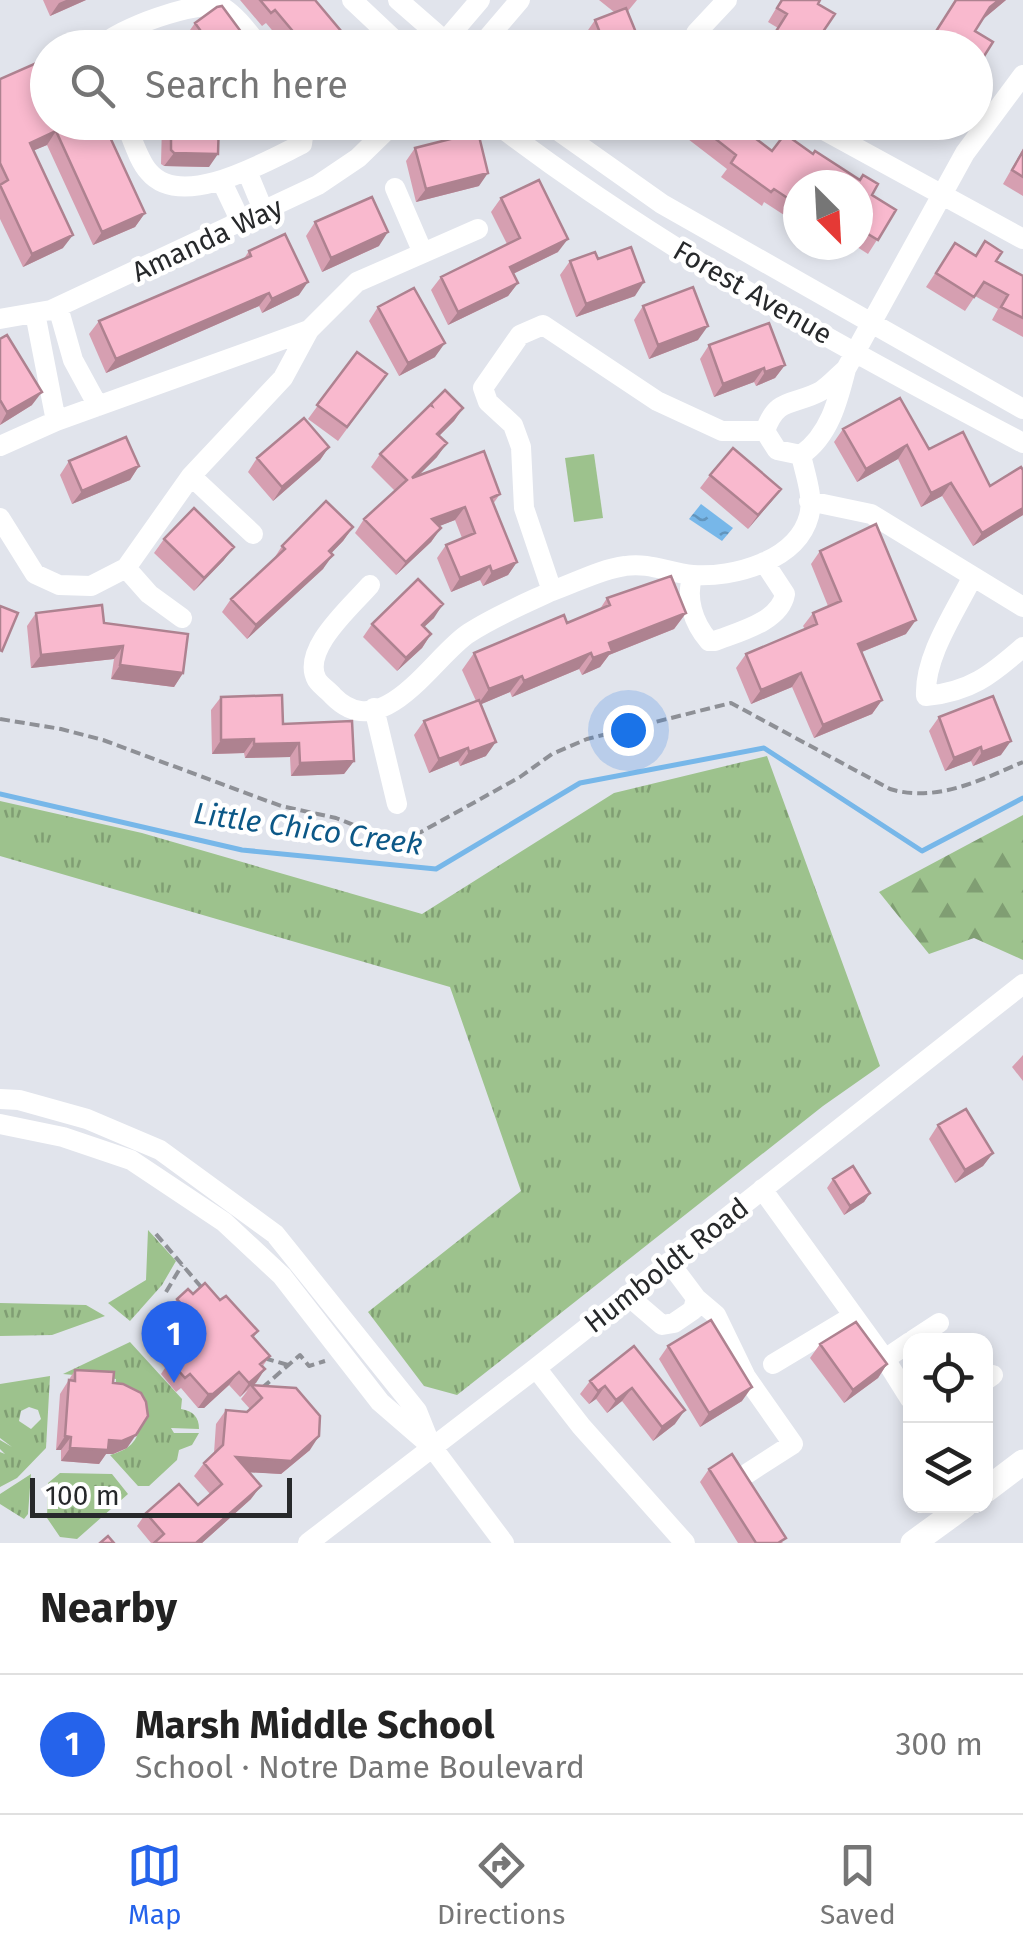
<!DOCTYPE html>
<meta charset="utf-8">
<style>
:root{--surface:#fff;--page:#f6f6f6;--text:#222;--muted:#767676;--line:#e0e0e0;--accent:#2563eb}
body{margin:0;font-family:"Fira Sans",sans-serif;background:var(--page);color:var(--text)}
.controls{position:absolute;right:30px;bottom:30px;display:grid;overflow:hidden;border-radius:20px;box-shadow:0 5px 15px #0003}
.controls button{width:90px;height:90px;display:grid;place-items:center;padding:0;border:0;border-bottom:2px solid var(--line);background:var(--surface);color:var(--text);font:50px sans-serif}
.compass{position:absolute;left:783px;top:170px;width:90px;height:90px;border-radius:50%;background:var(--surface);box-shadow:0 5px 15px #0003;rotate:156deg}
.scale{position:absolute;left:30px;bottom:25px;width:262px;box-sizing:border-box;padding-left:10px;border:5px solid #27292b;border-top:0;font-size:28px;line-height:35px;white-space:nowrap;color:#27292b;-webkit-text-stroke:8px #fff;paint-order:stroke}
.you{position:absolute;left:628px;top:730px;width:35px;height:35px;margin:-25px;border:8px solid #fff;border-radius:50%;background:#1a73e8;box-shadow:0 0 0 15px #1a73e833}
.badge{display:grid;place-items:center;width:65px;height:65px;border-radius:50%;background:var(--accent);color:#fff;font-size:32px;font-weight:700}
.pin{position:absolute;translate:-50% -82px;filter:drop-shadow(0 2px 5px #0008)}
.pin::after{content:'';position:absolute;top:52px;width:35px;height:30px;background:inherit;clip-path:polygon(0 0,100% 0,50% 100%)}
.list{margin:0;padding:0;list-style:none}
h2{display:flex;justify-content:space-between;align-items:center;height:130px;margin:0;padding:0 40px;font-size:42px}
h2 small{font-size:32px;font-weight:400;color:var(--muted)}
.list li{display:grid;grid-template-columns:65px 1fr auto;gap:30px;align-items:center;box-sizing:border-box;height:140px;padding:0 40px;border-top:2px solid var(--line)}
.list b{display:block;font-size:38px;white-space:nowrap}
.list p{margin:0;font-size:32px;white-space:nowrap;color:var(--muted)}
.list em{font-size:32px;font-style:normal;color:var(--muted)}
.icon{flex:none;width:55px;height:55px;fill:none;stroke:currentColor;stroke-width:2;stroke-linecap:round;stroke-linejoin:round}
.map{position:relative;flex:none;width:1023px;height:1543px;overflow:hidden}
.search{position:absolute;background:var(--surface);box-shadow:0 5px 15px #0003;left:30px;right:30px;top:30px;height:110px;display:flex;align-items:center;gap:25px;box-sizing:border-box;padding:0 35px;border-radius:55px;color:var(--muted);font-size:38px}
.sheet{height:270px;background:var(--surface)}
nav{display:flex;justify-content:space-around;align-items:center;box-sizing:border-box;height:140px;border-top:2px solid var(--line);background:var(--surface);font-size:28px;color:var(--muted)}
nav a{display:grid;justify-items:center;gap:5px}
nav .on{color:var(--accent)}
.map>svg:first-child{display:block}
.grass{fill:url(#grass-tufts);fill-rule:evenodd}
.forest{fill:url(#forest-firs)}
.garden{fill:#9dc28d}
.water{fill:url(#water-ripples)}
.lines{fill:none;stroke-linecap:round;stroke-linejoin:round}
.stream{stroke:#77b7e9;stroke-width:5}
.path{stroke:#8e9096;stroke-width:4;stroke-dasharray:10 5;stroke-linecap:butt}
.minor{stroke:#fff;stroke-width:20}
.major{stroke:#fff;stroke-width:25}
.wall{fill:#d69fb1}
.shaded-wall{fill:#ae8290}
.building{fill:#f9b9ce;stroke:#ae8290;stroke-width:2.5}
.labels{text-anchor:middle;stroke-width:9;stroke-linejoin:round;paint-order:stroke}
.street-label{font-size:28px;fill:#27292b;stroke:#fff}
.water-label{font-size:30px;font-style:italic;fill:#0c5887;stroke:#fff}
</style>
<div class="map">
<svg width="1023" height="1543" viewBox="0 0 1023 1543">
<defs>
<pattern id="grass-tufts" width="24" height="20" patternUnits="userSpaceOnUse" patternTransform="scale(2.5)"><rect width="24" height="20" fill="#9dc28d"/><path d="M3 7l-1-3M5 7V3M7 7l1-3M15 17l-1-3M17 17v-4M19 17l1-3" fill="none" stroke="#809e73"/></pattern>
<pattern id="forest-firs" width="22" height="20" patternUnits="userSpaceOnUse" patternTransform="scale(2.5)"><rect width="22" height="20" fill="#9dc28d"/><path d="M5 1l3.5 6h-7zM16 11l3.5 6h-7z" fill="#809e73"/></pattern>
<pattern id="water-ripples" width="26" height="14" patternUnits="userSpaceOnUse" patternTransform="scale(2.5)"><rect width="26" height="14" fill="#77b7e9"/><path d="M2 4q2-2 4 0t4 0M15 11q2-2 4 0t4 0" fill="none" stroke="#6295bd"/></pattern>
</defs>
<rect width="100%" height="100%" fill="#e1e4ec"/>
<path class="grass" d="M767,756L880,1066L823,1106L457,1395L424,1386L368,1312L521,1191L450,987L0,856V801L142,833L422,914L614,793Z
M148,1230L176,1261L162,1285L130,1321L108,1303L146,1280Z
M0,1303L86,1305L105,1316L52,1335L0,1336Z
M130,1342L182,1399L181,1409C193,1411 199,1417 199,1429L171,1428L174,1433H199L192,1445L179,1450L177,1460L149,1486H138L110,1455C128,1450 139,1442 140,1422L115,1396L116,1379L63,1374Z
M50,1376L46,1448L17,1478L0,1487V1452L5,1454L0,1449V1440L12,1447L0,1438V1384ZM29,1407L38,1410L41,1419L31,1429L19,1421L21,1411Z
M60,1473L112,1474L128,1494L77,1539L60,1537L47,1518L48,1483Z
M31,1474L28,1514L24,1519L0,1504V1494Z"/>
<path class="forest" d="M1023,815V960L974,938L929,954L879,892Z"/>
<path class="garden" d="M594,454L603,518L574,522L565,458Z"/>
<path class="water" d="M701,504L733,528L722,541L689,519Z"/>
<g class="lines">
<path class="stream" d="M0,794L242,850L436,869L580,783L764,748L922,851L1023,798"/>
<path class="path" d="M0,719L61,729L103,740L281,806L336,818L394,841L412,837L520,777L552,754L587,739L731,703L890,789C936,803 981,780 1023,762
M156,1234L202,1288
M166,1292L182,1265
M264,1358L288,1365
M262,1388L300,1355L309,1366L325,1361"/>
<path class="minor" d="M352,0L403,48
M398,0L453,48
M99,48C118,28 196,0 222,7C237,16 250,35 261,48
M443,48L445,41L480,0
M479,48L520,0
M711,48L696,33L727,0
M125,122C132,137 138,160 149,172C182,211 267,161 302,144L305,122
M494,122C658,248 841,347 1023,443
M546,122L662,204L1023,409
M809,122L1023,239
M247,171L264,212
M222,182L241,222
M395,188L423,253
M58,307L73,360L98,406
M35,313L56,421
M0,319L51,310L318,185L358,158L395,122
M846,369C838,401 829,436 801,455L777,450L765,431C777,396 794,406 821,391C830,385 838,376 846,369L965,153L1023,75
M0,446L56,421L309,330L357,282L478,229
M191,476L253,534
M809,501L871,514L1023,607
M0,518L35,574L59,585L91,586L126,568L191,476L283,378L309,330
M126,568L149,594L182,618
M693,575C685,597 693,623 709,641H715C738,632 780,622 785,594L764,562
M972,578C955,612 924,657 926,696C970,692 991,675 1023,647
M370,585C352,606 300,650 317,680C321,686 329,691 333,696C383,747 434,655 469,633C495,616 524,604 552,591L524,508L521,447L513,425L488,402L483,388L520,335L543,325L657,401L722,431H765
M552,591C575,583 601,569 625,566C649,562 669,573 693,575C733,578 797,561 809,516C814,497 805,474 801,455
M374,708L397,804
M0,1099L19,1100L87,1119L160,1150L275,1234L417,1411L429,1441
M0,1124L63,1137L131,1160L224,1222L282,1276L380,1402L432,1447L504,1543
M762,1189L885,1359L910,1342
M627,1295L662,1325L674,1323L693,1310L696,1298L669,1262
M696,1298L716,1315L746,1377L793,1444L748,1473
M913,1340L939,1323
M885,1359L910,1399
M773,1364L853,1316
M536,1368L581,1426L685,1543
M986,1380L993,1375
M308,1543L536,1368L1023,984"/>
<path class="major" d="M986,1490L1023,1462
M913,1543L964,1506"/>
</g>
<path class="wall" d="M43,0H86L50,16Z
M240,0H315L332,43L328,48H287L266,23L262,26Z
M599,0H637L628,11L637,35L652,48H591L586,33L595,20L614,12Z
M781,0H820L818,4L812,48L766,47L778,28L768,22Z
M955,0H1006L983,19L975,31L993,42L976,69V48L926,47Z
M195,23L253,48H193L185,37Z
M0,79L145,213L135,227L93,245L47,145L34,150L63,248L23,267L0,219Z
M144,122H219L209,167L164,166L161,164L162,124L147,131Z
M243,122H287L278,136L245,140Z
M646,122H748L743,129L772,151L785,134L813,154L815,151L860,180L863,175L878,184L872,195L896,210L868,254L854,245H858V185H798V224L764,202L762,206L721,177L727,169L671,126L661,136Z
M415,148L479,186L416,202L406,161Z
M1023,149V196L1003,184Z
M501,198L558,252L513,274L518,283L508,296L448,325L431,290L441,277L507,244L491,212Z
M315,222L379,246L322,272L306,236Z
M985,241L996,261L1023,276V337L992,320L998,309L975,296L965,311L926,287L955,243L975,256Z
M249,251L299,295L262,313L259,306L106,373L89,334L99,321L243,260Z
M598,259L635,296L576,317L560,275L570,261Z
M643,306L698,340L649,359L634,320Z
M378,307L435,357L399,376L369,321Z
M0,339L32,405L0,425Z
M709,345L785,365L775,378L756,386L754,382L714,397L700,359Z
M357,352L387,374L338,441L308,419Z
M463,408L454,421L439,436L437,457L418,476L500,494L493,504L517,562L508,575L483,586L480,580L451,592L437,558L446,545L462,538L455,520L439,526L441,528L431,542L396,575L355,533L364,519L395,491L371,467L380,454Z
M843,429L929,449L990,486L1023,515L973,546L942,496L921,507L898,459L857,482L834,442Z
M329,447L320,460L273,501L248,472L257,458Z
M69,461L139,466L130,480L72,504L60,475Z
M710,475L781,489L748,529L700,488Z
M353,527L343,541L331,553L323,569L247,639L222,612L231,599L273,560L282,546Z
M164,539L224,560L194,591L154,553Z
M820,551L906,634L862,652L882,700L872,714L814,738L792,687L751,704L736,668L746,654L805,629L803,626L813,613L828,606L811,564Z
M607,598L686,613L674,629L609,655L600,667L582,675L579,669L512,697L510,692L481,704L486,756L460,766L458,761L429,773L414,735L424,721L476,701L462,670L474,653L567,623L600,609Z
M36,613L104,623L183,673L174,687L111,679L114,659L31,668L27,626Z
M434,618L424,627L431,634L422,648L397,671L363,637L372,624Z
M221,697L283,724L354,761L344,774L291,776L290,757L245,758L244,753L212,754L211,710Z
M939,717L1001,755L973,766L971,761L945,771L929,731Z
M1023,1055V1081L1012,1067Z
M938,1125L993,1153L983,1166L955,1183L929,1139Z
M833,1179L870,1193L864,1202L844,1215L827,1188Z
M193,1294L220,1300L258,1331L254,1337L270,1356L262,1367L265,1369L253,1385L310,1450L281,1474L249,1472L251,1499L202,1543H151L137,1526L146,1513L198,1505L210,1494L194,1476L204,1463L214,1453L216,1424L226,1410L247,1412L250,1409L241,1399L248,1390L240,1397L229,1385L204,1408H198L181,1388L176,1392L161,1374L165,1368L150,1351L159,1337L176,1322L167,1312L177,1299Z
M820,1344L887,1364L878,1378L844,1403L810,1358Z
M634,1346L675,1424L653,1441L622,1401L607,1413L596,1399L589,1404L580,1394L590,1381Z
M668,1346L742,1401L700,1427L659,1359Z
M75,1370L113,1383L127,1448L113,1454H106L99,1464L61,1461V1450H56L60,1394Z
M709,1469L783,1543H738L700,1482Z"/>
<path class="shaded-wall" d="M66,0H86L50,16L59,3Z
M999,0H1006L981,21L990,7Z
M341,31L332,43L328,48H322Z
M153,122H163L147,131Z
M287,122L278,136L245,140L255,127Z
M900,122H924L918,131L896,127Z
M56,131L47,145L21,156L30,143Z
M174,153L218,154L209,167L164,166Z
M488,173L479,186L416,202L426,189Z
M145,213L135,227L93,245L102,232Z
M388,232L379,246L322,272L331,258Z
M73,235L63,248L23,267L32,254Z
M568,239L558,252L500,280L510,267Z
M308,282L299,295L262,313L272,299Z
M644,282L635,296L576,317L586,304Z
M518,283L508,296L448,325L458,312Z
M269,293L259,306L106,373L116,359Z
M708,326L698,340L649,359L658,345Z
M445,343L435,357L399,376L408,363Z
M785,365L775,378L756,386L765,372Z
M764,368L754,382L714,397L723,384Z
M42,392L32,405L0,425L7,412Z
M463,408L454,421L428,447L437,434Z
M447,443L437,457L402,492L412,478Z
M907,445L898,459L857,482L866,469Z
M329,447L320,460L273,501L282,487Z
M139,466L130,480L72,504L82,491Z
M951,483L942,496L921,507L931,493Z
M781,489L771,502L748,529L758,515Z
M465,507L455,520L422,533L432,519Z
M1023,508V515L973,546L982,533Z
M353,527L343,541L320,565L329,551Z
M441,528L431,542L396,575L406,562Z
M234,547L224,560L194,591L204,578Z
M333,555L323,569L247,639L256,625Z
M517,562L508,575L483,586L492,572Z
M490,566L480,580L451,592L460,578Z
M443,604L434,618L412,638L422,625Z
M686,613L674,629L609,655L600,667L582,675L593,658L609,643Z
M916,620L906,634L849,657L858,644Z
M431,634L422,648L397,671L406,658Z
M123,646L114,659L31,668L41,655Z
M591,653L579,669L512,697L524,681Z
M120,665L183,673L174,687L111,679Z
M801,673L792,687L751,704L761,690Z
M522,676L510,692L477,706L489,689Z
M882,700L872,714L814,738L823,725Z
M254,739L244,753L212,754L221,740Z
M1011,741L1001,755L973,766L982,752Z
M496,742L486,756L460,766L469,752Z
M299,743L290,757L245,758L254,744Z
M981,747L971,761L945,771L954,758Z
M468,748L458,761L429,773L439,759Z
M354,761L344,774L291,776L300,763Z
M993,1153L983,1166L955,1183L965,1170Z
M870,1193L864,1202L844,1215L850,1206Z
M887,1364L878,1378L844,1403L853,1390Z
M265,1369L256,1383L252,1386L251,1385L240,1397L249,1383Z
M239,1372L229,1385L204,1408H198L208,1394Z
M605,1386L596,1399L589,1404L598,1391Z
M752,1387L742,1401L700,1427L709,1413Z
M632,1388L622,1401L607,1413L616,1400Z
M685,1410L675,1424L653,1441L662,1427Z
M136,1435L127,1448L113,1454H106L99,1464L61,1461L70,1448Z
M65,1436L71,1437L61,1450H56Z
M319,1436L310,1450L281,1474L226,1471L236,1457Z
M261,1486L251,1499L202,1543H196Z"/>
<path class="building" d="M260,0H315L341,31L322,48H307L275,10L271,13Z
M782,0H820L818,4L835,14L812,48H798L775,33L787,14L777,8Z
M956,0H999L990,7L975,31L993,42L981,61L976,58V48H958L935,33Z
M222,6L253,48H213L195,23L217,7Z
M626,8L637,35L646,32L652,48H606L595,20Z
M859,36L878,48H853Z
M889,41L900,48H884Z
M366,44V48H342Z
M48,58V122H103L145,213L102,232L56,131L30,143L73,235L32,254L0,185L8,180L0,163V79Z
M171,122H219L218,154L174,153L171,150Z
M254,122H284L255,127Z
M694,122H748L743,129L772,151L785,134L813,154L815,151L860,180L863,175L878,184L872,195L896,210L878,240L858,228V185H798V205L774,189L771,192L731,163L736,155Z
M478,132L488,173L426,189L415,148Z
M1023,151V177L1012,170Z
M539,180L568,239L510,267L518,283L458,312L441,277L520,238L501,198Z
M372,197L388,232L331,258L315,222Z
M285,234L308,282L272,299L269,293L116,359L99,321L251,256L249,251Z
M985,241L1002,252L996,261L1023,276V318L1001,307L1008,295L984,282L974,297L936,273L955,243L976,256Z
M631,247L644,282L586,304L570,261L595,252L598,259Z
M693,287L708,326L658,345L643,306Z
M414,288L445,343L408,363L378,307Z
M769,323L785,365L765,372L764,368L723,384L709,345Z
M7,335L42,392L7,412L0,400V339Z
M357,352L387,374L347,427L317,405Z
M445,390L463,408L437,434L447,443L412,478L484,451L500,494L491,498L517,562L492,572L490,566L460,578L446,545L475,533L465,507L432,519L441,528L406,562L364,519L407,480L380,454L430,405L432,406L431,404Z
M900,398L929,449L963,432L990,486L1021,467L1023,470V508L982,533L951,483L931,493L907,445L866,469L843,429Z
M304,418L329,447L282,487L257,458Z
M126,437L139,466L82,491L69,461Z
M733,448L781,489L758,515L710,475Z
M326,501L353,527L329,551L333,555L256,625L231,599L285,549L282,546Z
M194,508L234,547L204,578L164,539Z
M876,524L916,620L858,644L882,700L823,725L801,673L761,690L746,654L817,624L813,613L841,601L820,551Z
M671,576L686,613L609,643L612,651L593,658L591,653L524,681L522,676L489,689L474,653L564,615L567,623L610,605L607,598Z
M418,579L443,604L422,625L431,634L406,658L372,624Z
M102,605L104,623L188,634L183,673L120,665L123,646L41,655L36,613Z
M0,606L18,613L2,651L0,650Z
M282,695L283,724L352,721L354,761L300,763L299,743L254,744V739L221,740V697Z
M993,696L1011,741L982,752L981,747L954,758L939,717Z
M479,700L496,742L469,752L468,748L439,759L424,721Z
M966,1109L993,1153L965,1170L938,1125Z
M853,1166L870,1193L850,1206L833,1179Z
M205,1283L220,1300L226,1296L258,1331L252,1336L270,1356L260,1364L265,1369L249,1383L239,1372L213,1394H208L190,1374L185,1378L170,1361L176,1356L159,1337L188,1312L177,1299L188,1289L193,1294Z
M711,1320L752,1387L709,1413L668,1346Z
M856,1322L887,1364L853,1390L820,1344Z
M634,1346L685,1410L662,1427L632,1388L616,1400L605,1386L598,1391L590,1381Z
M75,1370L114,1372L113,1383L123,1384L141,1393L146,1402L148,1416L136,1435L122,1441L109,1440L108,1450L70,1448L71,1437L65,1436L69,1380L75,1381Z
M251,1385L296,1388L320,1416L319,1436L291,1461L236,1457L261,1486L196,1543H154L164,1534L146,1513L179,1484L198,1505L222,1484L204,1463L223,1445L226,1410L247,1412L262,1398Z
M732,1454L786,1538L778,1543H756L709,1469Z
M108,1536L114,1543H100Z"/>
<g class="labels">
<g class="street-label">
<text transform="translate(207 239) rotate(-25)" y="10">Amanda Way</text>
<text transform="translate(753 292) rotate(30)" y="10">Forest Avenue</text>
<text transform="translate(666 1265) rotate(-38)" y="10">Humboldt Road</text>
</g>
<g class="water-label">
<text transform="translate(308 829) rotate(8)" y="10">Little Chico Creek</text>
</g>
</g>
</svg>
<div class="controls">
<button><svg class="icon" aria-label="locate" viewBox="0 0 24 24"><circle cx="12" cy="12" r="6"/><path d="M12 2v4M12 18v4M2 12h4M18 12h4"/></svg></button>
<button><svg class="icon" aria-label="layers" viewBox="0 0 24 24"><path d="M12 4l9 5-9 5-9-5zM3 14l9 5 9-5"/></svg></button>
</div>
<svg class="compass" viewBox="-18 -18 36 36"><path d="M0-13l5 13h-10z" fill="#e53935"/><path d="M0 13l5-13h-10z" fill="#767676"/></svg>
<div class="scale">100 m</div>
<div class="you"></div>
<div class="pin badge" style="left:174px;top:1383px">1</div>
<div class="search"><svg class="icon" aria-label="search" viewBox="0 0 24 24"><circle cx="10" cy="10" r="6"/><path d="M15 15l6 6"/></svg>Search here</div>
</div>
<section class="sheet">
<h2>Nearby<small></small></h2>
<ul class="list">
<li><span class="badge">1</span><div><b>Marsh Middle School</b><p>School · Notre Dame Boulevard</p></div><em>300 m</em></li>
</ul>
</section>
<nav>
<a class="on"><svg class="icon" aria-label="map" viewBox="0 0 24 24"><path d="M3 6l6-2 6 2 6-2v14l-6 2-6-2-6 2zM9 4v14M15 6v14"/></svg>Map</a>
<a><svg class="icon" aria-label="directions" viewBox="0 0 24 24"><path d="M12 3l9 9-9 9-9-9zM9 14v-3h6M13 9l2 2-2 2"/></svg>Directions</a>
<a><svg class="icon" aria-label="saved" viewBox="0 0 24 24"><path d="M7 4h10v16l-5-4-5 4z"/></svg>Saved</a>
</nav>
